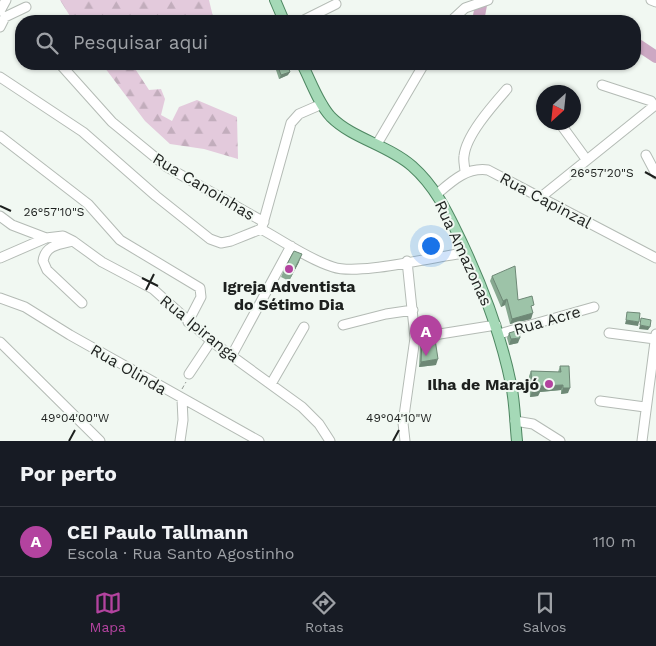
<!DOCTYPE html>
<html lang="pt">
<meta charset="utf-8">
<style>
:root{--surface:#171b24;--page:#20242c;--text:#f1f3f6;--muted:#9ea1a6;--line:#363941;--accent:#b3439f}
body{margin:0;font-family:"Work Sans",sans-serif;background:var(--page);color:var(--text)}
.compass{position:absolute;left:536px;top:85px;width:45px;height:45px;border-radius:50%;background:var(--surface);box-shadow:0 1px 4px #0004;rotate:207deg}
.you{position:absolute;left:430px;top:245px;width:18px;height:18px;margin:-12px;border:4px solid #fff;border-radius:50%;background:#1a73e8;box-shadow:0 0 0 8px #1a73e833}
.badge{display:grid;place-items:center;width:32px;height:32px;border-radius:50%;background:var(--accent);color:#fff;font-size:16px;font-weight:700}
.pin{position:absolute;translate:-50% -41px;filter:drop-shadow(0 1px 2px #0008)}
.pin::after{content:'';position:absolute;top:26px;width:18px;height:15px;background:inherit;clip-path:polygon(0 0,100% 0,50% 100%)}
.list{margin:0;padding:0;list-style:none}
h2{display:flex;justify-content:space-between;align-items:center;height:65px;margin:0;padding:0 20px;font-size:21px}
h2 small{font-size:16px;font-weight:400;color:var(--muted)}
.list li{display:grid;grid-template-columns:32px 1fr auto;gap:15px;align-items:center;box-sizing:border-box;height:70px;padding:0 20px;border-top:1px solid var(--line)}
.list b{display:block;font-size:19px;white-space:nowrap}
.list p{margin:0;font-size:16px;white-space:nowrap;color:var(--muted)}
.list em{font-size:16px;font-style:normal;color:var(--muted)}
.icon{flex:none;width:28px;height:28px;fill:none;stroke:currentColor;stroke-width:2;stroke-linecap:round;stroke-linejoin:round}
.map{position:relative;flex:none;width:656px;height:441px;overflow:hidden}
.search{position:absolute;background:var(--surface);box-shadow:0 1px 4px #0004;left:15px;right:15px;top:15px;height:55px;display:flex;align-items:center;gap:12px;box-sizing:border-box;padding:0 18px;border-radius:20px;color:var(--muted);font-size:19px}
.sheet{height:135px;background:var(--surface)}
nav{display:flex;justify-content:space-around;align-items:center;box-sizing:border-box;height:70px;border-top:1px solid var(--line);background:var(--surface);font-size:14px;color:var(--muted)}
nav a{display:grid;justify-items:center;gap:2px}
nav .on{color:var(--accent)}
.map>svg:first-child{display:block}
.forest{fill:url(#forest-firs)}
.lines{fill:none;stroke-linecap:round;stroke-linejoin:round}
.river{stroke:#cca8c3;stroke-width:12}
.minor-casing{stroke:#b4bbb5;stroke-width:11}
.major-casing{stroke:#4e8762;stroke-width:12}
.path{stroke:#949a95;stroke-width:1;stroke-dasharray:4 2.5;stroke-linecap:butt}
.minor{stroke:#fff;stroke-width:9}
.major{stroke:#a5d9b7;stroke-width:10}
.wall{fill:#87a890}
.shaded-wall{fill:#6e8876}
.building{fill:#9dc3a8;stroke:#6e8876}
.ticks{fill:none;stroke:#1d201e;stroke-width:2}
.poi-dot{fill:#b3439f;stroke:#f1f8f2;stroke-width:2}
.labels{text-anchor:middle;stroke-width:4;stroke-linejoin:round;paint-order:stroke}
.street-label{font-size:16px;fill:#1d201e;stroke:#f1f8f2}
.poi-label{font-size:16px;font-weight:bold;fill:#1d201e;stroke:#f1f8f2}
.ticks-label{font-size:12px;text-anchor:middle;fill:#1d201e;stroke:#f1f8f2;stroke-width:4;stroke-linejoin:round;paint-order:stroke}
</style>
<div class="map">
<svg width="656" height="441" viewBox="0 0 656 441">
<defs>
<pattern id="forest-firs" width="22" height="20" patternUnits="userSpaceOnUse" patternTransform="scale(1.25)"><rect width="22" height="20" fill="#e3cadc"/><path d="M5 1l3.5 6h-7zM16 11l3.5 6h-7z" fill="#c2adbc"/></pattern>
</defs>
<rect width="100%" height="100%" fill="#f1f8f2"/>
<path class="forest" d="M60,0H209L214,21H73Z
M102,64H132L149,90L161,89L165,99L161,115L172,121L179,107L197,100L237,117L238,159L204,149L170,144L145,121Z"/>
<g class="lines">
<path class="river" d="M478,21L482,0
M635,43L656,57"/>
<defs>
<path id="minor" d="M651,0L656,2
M0,11L6,0
M302,21L336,4
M451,21L465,8L488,0
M0,27L5,17L26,7
M60,64L112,122L167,167L264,222
M0,77L83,132L156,196L210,239L221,243L231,241L261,229C285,242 308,259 333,267C359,276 435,256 466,253
M559,122L586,159
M0,136L88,204L120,240L200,288L201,297L188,322
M377,144L424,64
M646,155L656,174
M465,172C465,167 463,161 464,156C466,135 493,105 507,89
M437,194C452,181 467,167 488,170L656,258
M541,197L654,106L651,101L602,85
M0,216L12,225L46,238
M262,227L291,123L299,114L322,104
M73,241C60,244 45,245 43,261L47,270L82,303
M0,258L46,238L63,236L73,241L102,262L153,289L211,341L302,407L319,424L330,441
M0,298L25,307L70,335L259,441
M343,325L386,314L413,310
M609,333L655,339
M499,334L594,307
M415,338L496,325
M0,342L100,441
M232,355L291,246
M189,374L211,341
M271,384L304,327
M600,401L645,407
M515,421L533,424L560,441
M180,441L183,420L182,399
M405,441L403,423L415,338L407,261
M642,441L656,334"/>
<path id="major" d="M275,0L284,21
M302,64C311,81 318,103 331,117C353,139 388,145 412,166C437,188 449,216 463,245C484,290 501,335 511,384C515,403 515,422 517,441"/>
</defs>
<use href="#minor" class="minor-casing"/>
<use href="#major" class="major-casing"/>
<path class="path" d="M182,389L186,382"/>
<use href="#minor" class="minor"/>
<use href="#major" class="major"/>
</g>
<path class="wall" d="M274,64H287L288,75L279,79Z
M299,262L289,281L281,277L284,270Z
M492,276L518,300L532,311L531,319L510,324L505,305L501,307L490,281Z
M509,333L518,343L509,345L507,338Z
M422,341L436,365L419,367L420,346Z
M560,366L568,393L561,394V390L540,392L538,396L530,397L529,376L531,371L558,372Z"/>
<path class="shaded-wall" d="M290,72L288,75L279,79L281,75Z
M302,254L299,262L289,281L292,274Z
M507,299L505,305L501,307L503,301Z
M533,313L531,319L510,324L512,319Z
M626,320L639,322L638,326L625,324Z
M640,325L650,327L648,330L639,329Z
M520,338L518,343L509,345L511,339Z
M438,359L436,365L419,367L421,362Z
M563,385L561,390L540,392L538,396L530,397L532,391L540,386Z
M563,388H570L568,393L561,394Z"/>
<path class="building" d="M270,16L271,21H258Z
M277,64H287L290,72L281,75Z
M294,251L302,254L292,274L284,270Z
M515,266L518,300L532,296L534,305L531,306L533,313L512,319L507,299L503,301L492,276Z
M627,312L640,313L639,322L626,320Z
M641,318L651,320L650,327L640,325Z
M519,330L520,338L511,339L509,333Z
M435,339L438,359L421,362L422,341Z
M560,366H569L570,388H563V385L540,386V391H532L531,371L561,372Z"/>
<path class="ticks" d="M645,172L656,178M0,206L11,211M142,278L158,286M146,290L154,274M69,441L75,430M393,441L399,430"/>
<g class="poi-dot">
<circle cx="289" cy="269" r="5"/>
<circle cx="549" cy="384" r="5"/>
</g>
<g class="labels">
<g class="street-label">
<text transform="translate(204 186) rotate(31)" y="6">Rua Canoinhas</text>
<text transform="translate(546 200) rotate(28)" y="6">Rua Capinzal</text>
<text transform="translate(464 253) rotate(65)" y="6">Rua Amazonas</text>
<text transform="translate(547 320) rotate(-16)" y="6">Rua Acre</text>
<text transform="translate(200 328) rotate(39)" y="6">Rua Ipiranga</text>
<text transform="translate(129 369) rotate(30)" y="6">Rua Olinda</text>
</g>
<g class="poi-label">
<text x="289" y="292">Igreja Adventista<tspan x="289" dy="18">do Sétimo Dia</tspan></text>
<text x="539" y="390" text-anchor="end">Ilha de Marajó</text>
</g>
</g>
<g class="ticks-label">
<text x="602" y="177">26°57'20"S</text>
<text x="54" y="216">26°57'10"S</text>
<text x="75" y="422">49°04'00"W</text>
<text x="399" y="422">49°04'10"W</text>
</g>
</svg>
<svg class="compass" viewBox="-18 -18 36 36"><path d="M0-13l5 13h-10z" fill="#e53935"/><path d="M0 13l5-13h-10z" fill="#9ea1a6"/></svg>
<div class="you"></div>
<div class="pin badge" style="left:426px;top:356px">A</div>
<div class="search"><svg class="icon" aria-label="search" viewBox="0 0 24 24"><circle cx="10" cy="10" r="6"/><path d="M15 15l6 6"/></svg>Pesquisar aqui</div>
</div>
<section class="sheet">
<h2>Por perto<small></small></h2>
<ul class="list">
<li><span class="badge">A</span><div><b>CEI Paulo Tallmann</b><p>Escola · Rua Santo Agostinho</p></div><em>110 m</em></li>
</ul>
</section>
<nav>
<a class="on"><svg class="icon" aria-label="map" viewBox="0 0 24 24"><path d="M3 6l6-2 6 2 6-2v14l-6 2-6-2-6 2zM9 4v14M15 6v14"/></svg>Mapa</a>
<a><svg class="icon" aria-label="directions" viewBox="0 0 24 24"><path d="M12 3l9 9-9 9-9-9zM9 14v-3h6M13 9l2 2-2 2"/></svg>Rotas</a>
<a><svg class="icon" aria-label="saved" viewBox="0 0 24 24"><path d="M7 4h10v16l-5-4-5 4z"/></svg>Salvos</a>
</nav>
